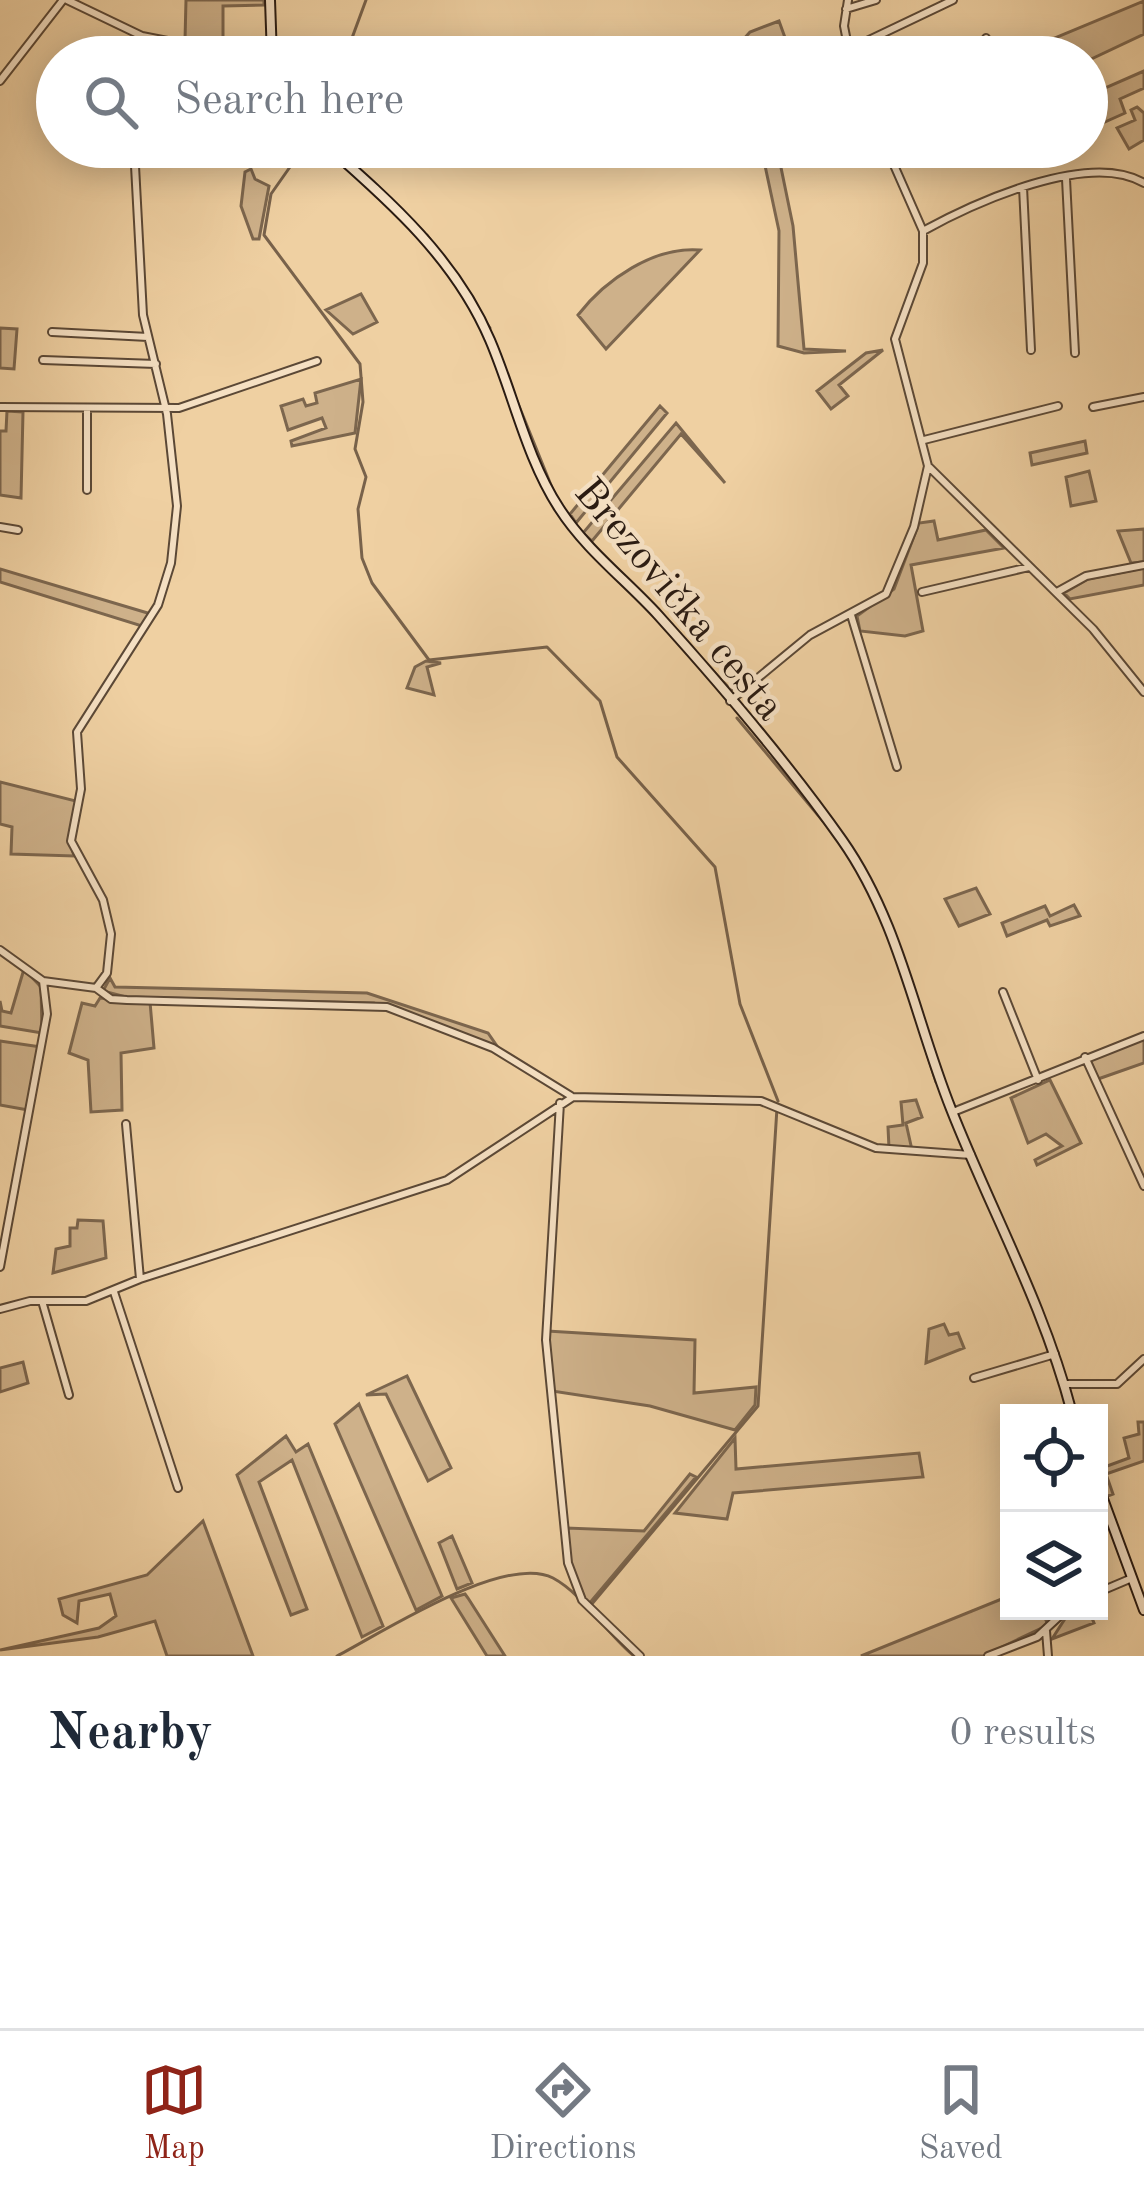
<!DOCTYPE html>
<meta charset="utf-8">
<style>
:root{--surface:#fff;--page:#f2f2f3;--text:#1f2937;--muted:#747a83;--line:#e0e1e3;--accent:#8f2418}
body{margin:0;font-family:"Old Standard TT",serif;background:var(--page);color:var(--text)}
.controls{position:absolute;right:36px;bottom:36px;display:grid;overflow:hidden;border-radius:0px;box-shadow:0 6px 30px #0003}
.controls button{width:108px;height:108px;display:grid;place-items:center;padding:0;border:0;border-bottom:3px solid var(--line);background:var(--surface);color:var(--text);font:60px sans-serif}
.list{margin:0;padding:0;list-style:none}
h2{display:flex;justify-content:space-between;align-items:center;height:156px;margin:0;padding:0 48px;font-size:51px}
h2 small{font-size:39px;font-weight:400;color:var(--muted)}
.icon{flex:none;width:66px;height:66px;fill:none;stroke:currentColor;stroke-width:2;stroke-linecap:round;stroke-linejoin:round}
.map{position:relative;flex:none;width:1144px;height:1656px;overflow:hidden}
.search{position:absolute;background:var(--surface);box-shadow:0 6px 30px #0003;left:36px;right:36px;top:36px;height:132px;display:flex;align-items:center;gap:30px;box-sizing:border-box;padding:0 42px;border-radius:66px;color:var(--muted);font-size:45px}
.sheet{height:372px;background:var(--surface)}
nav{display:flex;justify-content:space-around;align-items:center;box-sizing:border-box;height:168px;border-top:3px solid var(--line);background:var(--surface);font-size:33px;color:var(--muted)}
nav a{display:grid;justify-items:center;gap:6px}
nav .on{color:var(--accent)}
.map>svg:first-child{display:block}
.green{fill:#ceb18a;stroke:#7c664e;stroke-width:3}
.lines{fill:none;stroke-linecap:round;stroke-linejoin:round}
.stream{stroke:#78624b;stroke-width:3}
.street-casing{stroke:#5b4836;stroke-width:10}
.secondary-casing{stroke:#2a1b12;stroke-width:12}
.street{stroke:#f5e0c3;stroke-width:6}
.secondary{stroke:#f5e0c3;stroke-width:8}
.labels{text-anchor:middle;stroke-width:9;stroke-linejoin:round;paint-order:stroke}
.street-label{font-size:42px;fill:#2a1b12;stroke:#f5e0c3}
</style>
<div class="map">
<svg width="1144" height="1656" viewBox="0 0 1144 1656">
<rect width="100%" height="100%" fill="#efd0a2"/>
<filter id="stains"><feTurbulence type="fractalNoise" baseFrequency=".00167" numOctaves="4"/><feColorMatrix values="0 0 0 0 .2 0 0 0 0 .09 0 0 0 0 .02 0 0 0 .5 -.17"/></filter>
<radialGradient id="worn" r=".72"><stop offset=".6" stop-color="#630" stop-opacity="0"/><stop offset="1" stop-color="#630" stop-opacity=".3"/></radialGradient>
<path class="green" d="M186,0H264V5L223,6V46L185,40Z
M1144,1V34L1087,61L1009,57Z
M779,21L792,57H737L732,52L750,32Z
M1144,71V88L1120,99L1125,113L1087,130V96Z
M1137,107L1144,113V140L1129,149L1117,128L1135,120L1131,110Z
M761,147H800L778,153L793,226L804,349L846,351L804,353L778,346L779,231Z
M251,169L255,179L269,186L259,239H253L241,206L245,172Z
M700,250L606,349L578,315C605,280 654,246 700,250Z
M361,294L377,322L353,334L326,310Z
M0,328L17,329L14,369L0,368Z
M883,350L839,385L848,396L831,409L817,391L866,353Z
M361,379L355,433L292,446L291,441L326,428L322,418L288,430L281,406L303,399L306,406L317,403L315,393Z
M660,406L667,413L576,523L570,514Z
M7,411L23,412L21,498L0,495V431H6Z
M676,423L725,483L681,434L592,541L583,533Z
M1085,441L1087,453L1032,465L1030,453Z
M1089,471L1096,501L1071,506L1066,477Z
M934,521L938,540L986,530L1004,548L911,565L923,631L905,636L860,631L857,616L894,589L919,523Z
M1144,529V562L1131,563L1118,531Z
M1144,568V585L1070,599L1064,593L1088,579Z
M0,569L151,614L145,627L0,582Z
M426,661L441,663L427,667L434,695L407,688L415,667Z
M0,782L76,801L69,837L74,856L11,854L12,827L0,824Z
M976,888L990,914L959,926L945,899Z
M1074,905L1080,916L1050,926L1047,920L1007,936L1002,923L1045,906L1050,916Z
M24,969L41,987L42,1033L0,1026V1001L2,1011L11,1013Z
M110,978L115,987L367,993L488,1033L499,1049L374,1003L126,997L103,991Z
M100,998L150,1002L154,1048L121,1053L122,1110L91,1112L88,1060L69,1053L82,1003L95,1006Z
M1144,1038V1063L1098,1079L1090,1060Z
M0,1041L41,1047L28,1110L0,1105Z
M1050,1080L1081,1143L1037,1165L1035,1160L1062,1146L1046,1134L1028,1143L1011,1098Z
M916,1100L922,1117L906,1123L912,1150L889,1148L888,1127L903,1125L901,1102Z
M78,1220L103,1221L106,1258L53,1273L56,1249L70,1246V1228H77Z
M944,1324L949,1335L958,1333L964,1348L926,1363L929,1329Z
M547,1331L695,1340L694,1393L756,1387L755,1405L735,1430L650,1406L552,1391Z
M23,1362L28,1383L0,1392V1368Z
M407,1376L451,1468L428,1481L386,1394L366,1395Z
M359,1404L442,1596L416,1610L335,1424Z
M1138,1422H1144V1461L1106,1474L1113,1494L1105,1497L1099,1469L1129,1458L1124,1438L1139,1434Z
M286,1436L296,1452L308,1444L383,1626L362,1637L292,1460L259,1482L307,1609L291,1615L237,1475Z
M735,1438L736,1469L919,1453L923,1477L733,1493L727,1519L675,1513Z
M690,1474L696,1477L588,1605L571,1573L567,1528L644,1531Z
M203,1521L253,1656H167L155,1621L98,1637L0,1650L99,1628L116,1616L110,1594L79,1601L77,1623L63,1615L59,1599L147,1575Z
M452,1536L472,1583L457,1589L439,1543Z
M465,1594L468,1598L505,1656H487L451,1598Z
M1009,1596V1611H1042L1048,1625L983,1656H861Z
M1070,1611H1089L1094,1623L1052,1639Z"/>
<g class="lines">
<path class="stream" d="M345,57L366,0
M304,147L271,194L264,235L360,364L363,402L355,449L366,477L358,509L362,558L372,583L429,660L547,647L600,701L617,757L715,867L740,1004L778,1101
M427,235L490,328
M515,396L555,495
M632,583L691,646
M701,658L731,690L736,688
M737,718L832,832
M924,1044L936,1082
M591,1605L758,1406L777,1108
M337,1656C383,1632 505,1553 553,1578C583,1594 607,1634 634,1656"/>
<defs>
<path id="street" d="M67,0L142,36L249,57
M848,0L844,26L850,57
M846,9L876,0
M986,38L997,57
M920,49L924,57
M848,50L953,0
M140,57L142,36
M0,81L63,0
M886,147L923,231V263L895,339L928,466L1093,629L1144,692
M890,157L910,147
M1066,179L1075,353
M1023,187L1031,350
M923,231C974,203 1089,150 1144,183
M52,332L148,337
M43,360L156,364
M0,407L179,408L317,361
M1093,407L1144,397
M87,409V490
M924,440L1058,406
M0,527L18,530
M922,592L1029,567
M1057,592L1086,576L1144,565
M851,615L897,767
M730,701L810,635L886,594L914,527L928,466
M0,950L43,981L47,1014L0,1267
M43,981L96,988L107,973L111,934L103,900L71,841L81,789L77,732L158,605L171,563L177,506L167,414L143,315L134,147
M96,988L111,999L127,1000L387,1007L493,1048L571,1096
M1003,992L1038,1080
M1085,1057L1144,1186
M560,1103L546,1340L568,1563L582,1600L640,1656
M953,1112L1144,1036
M126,1124L140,1279
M114,1292L178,1488
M42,1301L69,1395
M0,1309L30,1301H86L140,1279L447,1180L573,1097L761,1101L876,1148L971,1155
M974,1378L1055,1354
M1064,1384H1117L1144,1359
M1099,1592L1132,1578
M1046,1631L1048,1656
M988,1656L1037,1637L1065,1611"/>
<path id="secondary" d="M270,0L272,57
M328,147C392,203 456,260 490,340C514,396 526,457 559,508C586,550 625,579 658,615C722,686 787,762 842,840C899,921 915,1019 951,1109C992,1213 1043,1303 1072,1413
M1099,1488L1144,1610"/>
</defs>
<use href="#street" class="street-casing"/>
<use href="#secondary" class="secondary-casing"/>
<use href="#street" class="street"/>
<use href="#secondary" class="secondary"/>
</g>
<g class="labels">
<g class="street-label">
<text transform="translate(681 598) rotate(50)" y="15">Brezovička cesta</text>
</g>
</g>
<rect width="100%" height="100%" filter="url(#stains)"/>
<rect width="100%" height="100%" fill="url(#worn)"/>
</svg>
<div class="controls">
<button><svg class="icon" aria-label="locate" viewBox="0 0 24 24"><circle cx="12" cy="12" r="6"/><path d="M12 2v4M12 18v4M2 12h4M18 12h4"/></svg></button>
<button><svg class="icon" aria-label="layers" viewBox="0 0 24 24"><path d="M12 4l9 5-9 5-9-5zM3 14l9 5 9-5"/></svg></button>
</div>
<div class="search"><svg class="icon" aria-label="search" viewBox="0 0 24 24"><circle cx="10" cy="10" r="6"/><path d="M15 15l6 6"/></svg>Search here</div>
</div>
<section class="sheet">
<h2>Nearby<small>0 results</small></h2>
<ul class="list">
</ul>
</section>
<nav>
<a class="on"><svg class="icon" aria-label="map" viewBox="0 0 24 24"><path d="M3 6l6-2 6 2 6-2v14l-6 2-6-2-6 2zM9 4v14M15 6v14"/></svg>Map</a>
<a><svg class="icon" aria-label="directions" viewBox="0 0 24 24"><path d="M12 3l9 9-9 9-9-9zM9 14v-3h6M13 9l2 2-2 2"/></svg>Directions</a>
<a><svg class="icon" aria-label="saved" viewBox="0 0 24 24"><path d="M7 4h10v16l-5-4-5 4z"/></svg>Saved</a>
</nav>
